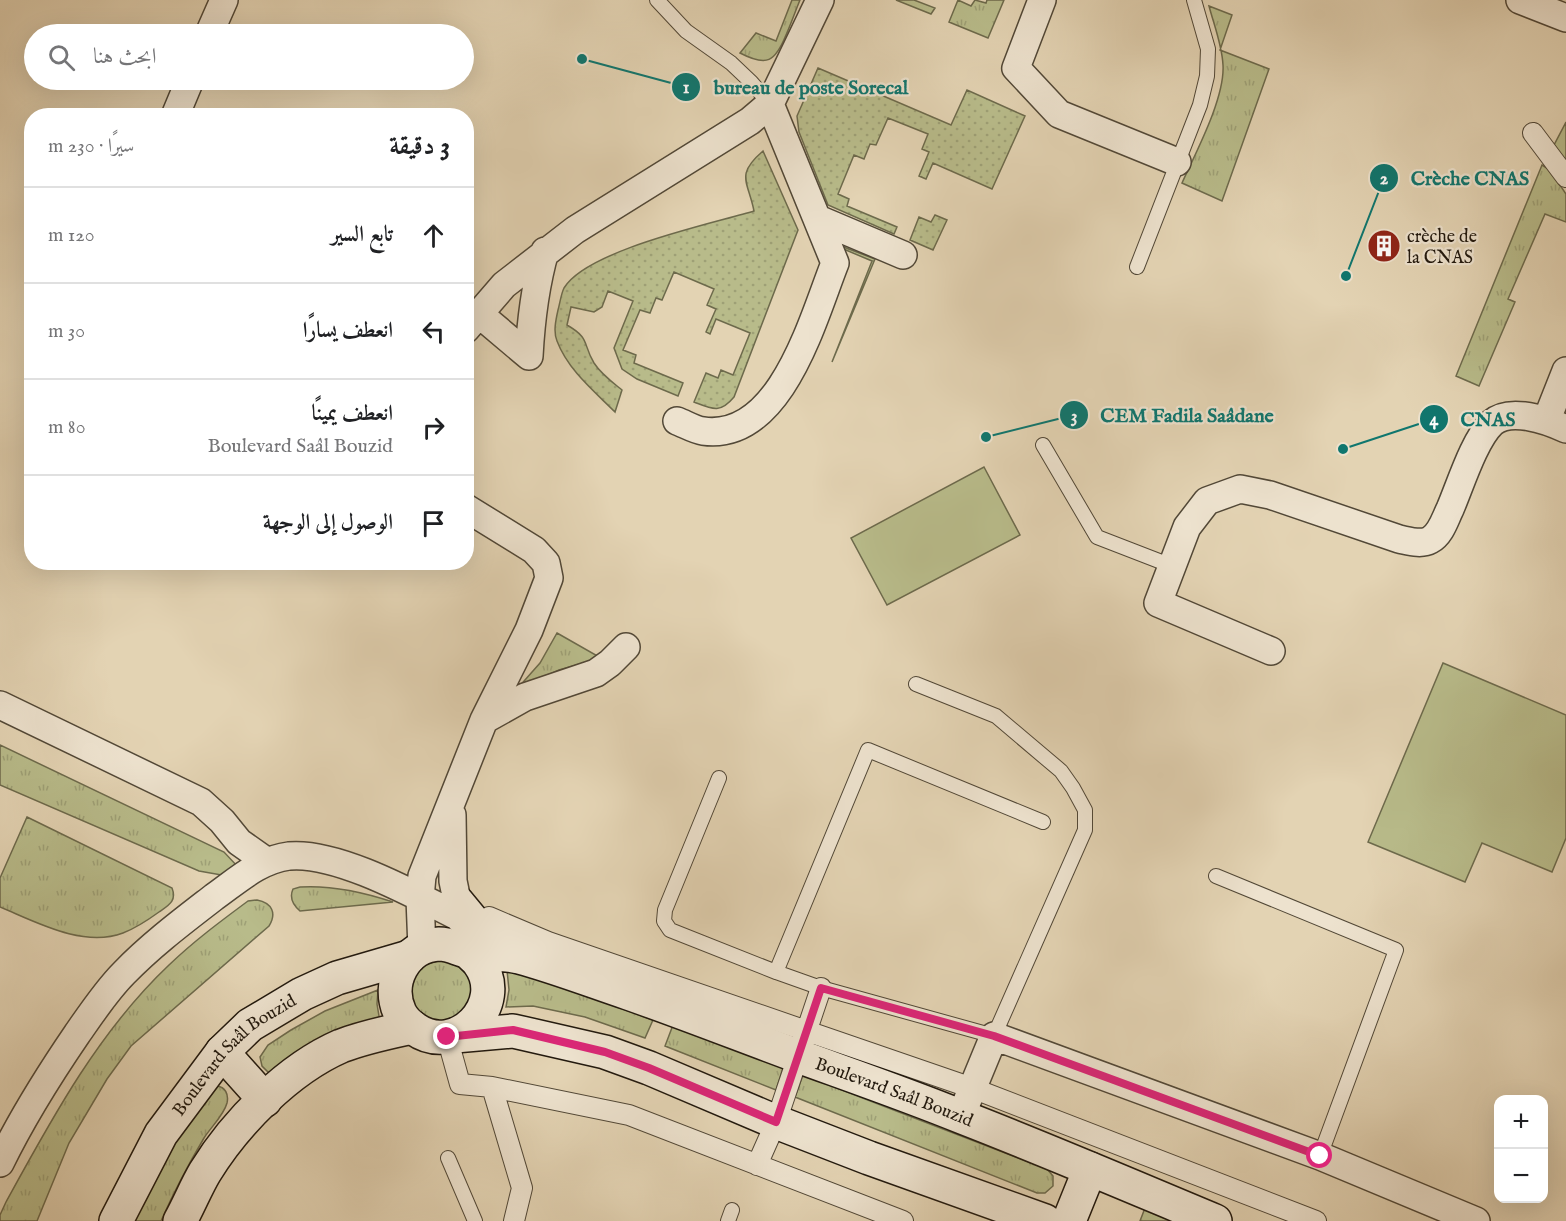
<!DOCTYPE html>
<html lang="ar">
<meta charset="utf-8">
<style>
:root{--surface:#fff;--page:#f2f2f2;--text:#202124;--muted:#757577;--line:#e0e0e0}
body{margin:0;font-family:"IM FELL English",Amiri,serif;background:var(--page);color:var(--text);direction:rtl}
.controls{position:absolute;right:18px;bottom:18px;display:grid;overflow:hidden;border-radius:12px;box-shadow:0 6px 24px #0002}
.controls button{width:54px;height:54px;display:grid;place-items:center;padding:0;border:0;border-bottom:2px solid var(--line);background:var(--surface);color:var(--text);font:30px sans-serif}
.stop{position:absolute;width:18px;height:18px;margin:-14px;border:4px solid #db2777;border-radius:50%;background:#fff}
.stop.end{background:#db2777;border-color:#fff;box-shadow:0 2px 6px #0008}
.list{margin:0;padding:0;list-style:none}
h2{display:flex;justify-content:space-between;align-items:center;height:78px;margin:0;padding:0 24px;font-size:26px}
h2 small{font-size:20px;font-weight:400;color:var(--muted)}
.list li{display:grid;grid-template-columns:39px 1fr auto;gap:18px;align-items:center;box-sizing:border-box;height:96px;padding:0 24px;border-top:2px solid var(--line)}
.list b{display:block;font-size:22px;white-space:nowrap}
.list p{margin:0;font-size:20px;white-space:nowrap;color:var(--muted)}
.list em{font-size:20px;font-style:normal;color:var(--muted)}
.icon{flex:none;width:33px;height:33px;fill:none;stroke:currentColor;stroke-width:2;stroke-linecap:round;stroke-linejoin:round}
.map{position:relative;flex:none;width:1566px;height:1221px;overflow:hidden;direction:ltr}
.search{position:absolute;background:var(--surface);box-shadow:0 6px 24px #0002;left:24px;top:24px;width:450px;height:66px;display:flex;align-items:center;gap:15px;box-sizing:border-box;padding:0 21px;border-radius:33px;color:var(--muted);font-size:22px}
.panel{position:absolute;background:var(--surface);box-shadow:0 6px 24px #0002;left:24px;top:108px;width:450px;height:462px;border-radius:24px;direction:rtl}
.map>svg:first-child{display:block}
.grass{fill:url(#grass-tufts);stroke:#6d6a4c;stroke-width:1.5}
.park{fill:#b8bb8a;stroke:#6d6a4c;stroke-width:1.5}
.garden{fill:url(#garden-dots);stroke:#6d6a4c;stroke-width:1.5}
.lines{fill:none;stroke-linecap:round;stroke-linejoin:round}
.service-casing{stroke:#524837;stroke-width:16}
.pedestrian-casing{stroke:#524837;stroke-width:22}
.minor-casing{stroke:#524837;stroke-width:30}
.secondary-casing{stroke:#22190e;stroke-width:36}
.service{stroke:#ede2ce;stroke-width:14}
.pedestrian{stroke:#ede2ce;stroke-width:20}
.minor{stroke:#ede2ce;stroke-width:27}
.secondary{stroke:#ede2ce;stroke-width:33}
.route{stroke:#db2777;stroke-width:8}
.labels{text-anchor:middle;stroke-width:4.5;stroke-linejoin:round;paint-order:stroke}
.poi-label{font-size:18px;fill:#22190e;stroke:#ede2ce;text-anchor:start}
.street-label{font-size:18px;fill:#22190e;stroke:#ede2ce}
.leader{fill:none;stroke:#0f766e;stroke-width:2}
.callout-dot{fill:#0f766e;stroke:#ede2ce;stroke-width:2}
.mark-label{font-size:18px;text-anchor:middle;font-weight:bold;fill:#fff}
.callout-label{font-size:20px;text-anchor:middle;font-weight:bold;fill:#0f766e;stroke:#ede2ce;stroke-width:4.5;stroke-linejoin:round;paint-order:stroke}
</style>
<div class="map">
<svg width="1566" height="1221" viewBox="0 0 1566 1221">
<defs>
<pattern id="grass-tufts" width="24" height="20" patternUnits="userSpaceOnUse" patternTransform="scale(1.5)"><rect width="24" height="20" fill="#b8bb8a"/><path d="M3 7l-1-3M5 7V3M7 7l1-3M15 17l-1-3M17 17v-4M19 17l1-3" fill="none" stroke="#9ea076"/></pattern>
<pattern id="garden-dots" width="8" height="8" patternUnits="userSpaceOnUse" patternTransform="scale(1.5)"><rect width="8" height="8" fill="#b8bb8a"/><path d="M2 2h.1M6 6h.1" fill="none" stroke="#9ea076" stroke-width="1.8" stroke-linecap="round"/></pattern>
</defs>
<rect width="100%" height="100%" fill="#e3d3b3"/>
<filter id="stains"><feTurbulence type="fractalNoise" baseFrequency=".00333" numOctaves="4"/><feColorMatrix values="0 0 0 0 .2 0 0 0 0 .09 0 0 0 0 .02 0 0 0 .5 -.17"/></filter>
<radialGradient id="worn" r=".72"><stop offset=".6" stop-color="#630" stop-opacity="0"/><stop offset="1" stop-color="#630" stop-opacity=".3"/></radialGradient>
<path class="grass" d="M792,0H800C795,12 791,24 786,35C775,62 767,67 740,53L756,33L776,41Z
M896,0H914L935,8L931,14Z
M958,0L971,6L975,0L986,3L987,0H1004L988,38L949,22Z
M1209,6L1232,15L1220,50L1269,69L1222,201L1182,183C1196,152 1225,98 1223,65C1222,45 1214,25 1209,6Z
M1566,122V165L1553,147Z
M1542,165L1550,170L1566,194V222L1545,214L1508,299L1515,302L1479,386L1456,376Z
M557,633L601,658L559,670L517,689L540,663Z
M0,745L224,852L239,868L227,876L199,871L0,785Z
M27,817L172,888C177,901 169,905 159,912C148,920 136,928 123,933C83,948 36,922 0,907V878Z
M300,887C332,885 363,892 393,902L300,911C293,905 289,898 293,889Z
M257,900C272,903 277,913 269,926L131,1046L107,1079L69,1143L37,1221H0V1215L6,1202C52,1118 99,1031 169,965C194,941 221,921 248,901Z
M438,961C451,961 466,966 472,980C474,985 474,995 474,1000L455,1024L423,1020L411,1002L412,981L418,971L427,964Z
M507,970L557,985L653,1020L645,1038L585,1017L533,1006L506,1007L509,990Z
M378,990L377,1004L380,1022L277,1073L268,1072L262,1066L260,1057L268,1045L291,1030L325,1011Z
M673,1025L783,1068L776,1090L665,1046Z
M803,1075L1047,1169L1053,1176V1186L1045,1193H1037L795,1097Z
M217,1086C225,1087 229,1094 227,1103C224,1115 211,1127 204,1138C188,1165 174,1192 161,1221H131L151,1174Z
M1145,1208L1177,1221H1140Z"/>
<path class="park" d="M984,467L1020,535L887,605L851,538Z
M1443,663L1566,715V838L1552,872L1482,843L1465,882L1368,842Z"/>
<path class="garden" d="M818,68L951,125L967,90L1025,116L992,189L933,163L926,179L919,176L929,152L922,149L928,134L888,118L876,145L870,144L864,159L854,155L838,194L849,199L847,206L897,227L894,234L828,205L799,132L797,116Z
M763,151L798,230L734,397C720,414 712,409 694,402L706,373L718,378L721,370L733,375L750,333L716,319L710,334L706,332L716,309L707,305L714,289L674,272L662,300L656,298L650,313L640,310L623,350L636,355L634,363L683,383L678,396L637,379L622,369L614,348L633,301L608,291L602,307L594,312L571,307L567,325C591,339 582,343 594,363C601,374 612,382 622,390L615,412C594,391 568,370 557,341C553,332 556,319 558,310C560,303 561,294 564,288C587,250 711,224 754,211C748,181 735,175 763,151Z
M935,215L947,220L933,250L910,240L919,217L931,222Z
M841,246L875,259L832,362L872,261L841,248Z"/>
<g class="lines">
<defs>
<path id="service" d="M657,0L686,31L731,63L751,82L770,104
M1137,267L1200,105L1207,76L1208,49L1194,0
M1043,445L1097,537L1172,566
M719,778L665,910L664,921L670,930L776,972L821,988L994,1036L1085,830V810L1073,788L1061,771L996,716L916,684
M1216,876L1396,950L1320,1156
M776,972L868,750L1043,822
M448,1158L475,1221
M728,1221L732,1210"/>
<path id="pedestrian" d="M1533,133L1566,177
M489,917L548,942L972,1088L1316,1221
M447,1037L460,1084L492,1087L522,1188L514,1221
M492,1087L629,1115L903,1221
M757,1165L776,1122L821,988"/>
<path id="minor" d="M1042,0L1016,68L1059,114L1177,162
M1520,0L1566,18
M209,34L224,0
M175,116L190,80
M818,219L903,255
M478,313L529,356
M466,329L504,285L575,230L750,121L770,104L820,0
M529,356C531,319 535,286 545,251
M1547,419L1566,371
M677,421C685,424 695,430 703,431C781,442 813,318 835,263L770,104
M1271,651L1158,603L1187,527L1207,501L1240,489L1270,495L1399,539C1409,541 1421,545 1430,540C1441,534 1445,519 1450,509C1460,486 1474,440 1492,423C1510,407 1547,420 1566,429
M0,705L201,802L222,821L239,842L266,861
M484,720L525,697L596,673L610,663L626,647
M452,815L453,881L461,920
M422,949L420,898L422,876L484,720L529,630L549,578L546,563L534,550L466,508
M961,1116L994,1036L1320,1156L1476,1221
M0,1163C22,1118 49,1075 77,1034C91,1014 106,991 124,973C151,945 183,921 214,897C238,880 259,860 289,856C341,851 427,902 475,925"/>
<g id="secondary">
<path d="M457,902L476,925L517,956"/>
<path id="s1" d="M467,951C471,955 476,959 479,963C509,1004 456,1058 415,1029C409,1025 403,1019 400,1013C386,983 404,946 439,944C451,944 459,950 470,952C486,954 503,953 519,957C556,967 592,981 628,993C685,1013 741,1035 798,1056C853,1076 908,1095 962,1117C1047,1150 1131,1186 1215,1221"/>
<path d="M455,1036L513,1031L605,1052L649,1068L776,1122L869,1158L1045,1221"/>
<path d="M222,1052L265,1100"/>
<path id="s2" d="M116,1221L161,1134L222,1052L250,1025L302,994L337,978L409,957"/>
<path d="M180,1221C189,1205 196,1187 205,1172C235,1123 288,1069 341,1046C364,1037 389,1032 412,1027"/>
<path d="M1069,1221L1090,1169"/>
</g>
</defs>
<use href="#service" class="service-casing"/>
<use href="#pedestrian" class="pedestrian-casing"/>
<use href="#minor" class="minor-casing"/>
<use href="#secondary" class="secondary-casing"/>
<use href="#service" class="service"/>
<use href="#pedestrian" class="pedestrian"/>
<use href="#minor" class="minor"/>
<use href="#secondary" class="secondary"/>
</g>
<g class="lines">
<path class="route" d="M447,1037L513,1030L605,1052L649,1068L776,1122L821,988L994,1036L1320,1156"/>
</g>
<defs>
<symbol id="building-disc" viewBox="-11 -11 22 22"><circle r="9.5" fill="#8f2418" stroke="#ede2ce"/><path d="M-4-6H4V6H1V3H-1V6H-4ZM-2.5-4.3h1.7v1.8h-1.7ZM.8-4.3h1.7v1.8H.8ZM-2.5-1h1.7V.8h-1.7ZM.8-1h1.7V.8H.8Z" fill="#fff"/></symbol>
</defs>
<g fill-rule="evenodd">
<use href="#building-disc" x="1365" y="227" width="38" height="38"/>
</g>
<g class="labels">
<g class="poi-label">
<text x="1407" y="242">crèche de<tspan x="1407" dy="21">la CNAS</tspan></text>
</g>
<g class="street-label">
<text dy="6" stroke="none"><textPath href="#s2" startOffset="207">Boulevard Saâl Bouzid</textPath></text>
<text dy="6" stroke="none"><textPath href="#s1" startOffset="742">Boulevard Saâl Bouzid</textPath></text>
</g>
</g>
<path class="leader" d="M582 59L686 87M1346 276L1384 178M986 437L1074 415M1343 449L1434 419"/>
<g class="callout-dot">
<circle cx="582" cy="59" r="6"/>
<circle cx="1346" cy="276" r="6"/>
<circle cx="986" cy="437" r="6"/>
<circle cx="1343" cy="449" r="6"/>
<circle cx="686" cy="87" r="15"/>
<circle cx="1384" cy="178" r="15"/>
<circle cx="1074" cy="415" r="15"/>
<circle cx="1434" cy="419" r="15"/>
</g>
<g class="mark-label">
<text x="686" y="93">1</text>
<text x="1384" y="184">2</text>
<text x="1074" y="422">3</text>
<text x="1434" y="425">4</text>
</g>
<g class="callout-label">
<text x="811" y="94">bureau de poste Sorecal</text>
<text x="1470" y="185">Crèche CNAS</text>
<text x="1187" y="422">CEM Fadila Saâdane</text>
<text x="1488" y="426">CNAS</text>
</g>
<rect width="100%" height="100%" filter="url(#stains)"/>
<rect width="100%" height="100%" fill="url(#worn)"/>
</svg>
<div class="controls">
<button>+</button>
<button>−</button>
</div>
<div class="stop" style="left:1320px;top:1156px"></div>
<div class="stop end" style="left:447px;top:1037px"></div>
<div class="search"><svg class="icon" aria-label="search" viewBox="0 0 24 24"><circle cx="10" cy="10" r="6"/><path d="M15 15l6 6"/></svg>ابحث هنا</div>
<section class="panel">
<h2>3 دقيقة<small>سيرًا · 230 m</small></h2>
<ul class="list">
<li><svg class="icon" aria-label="ahead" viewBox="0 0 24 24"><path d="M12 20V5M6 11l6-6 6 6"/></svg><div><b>تابع السير</b></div><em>120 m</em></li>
<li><svg class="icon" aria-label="left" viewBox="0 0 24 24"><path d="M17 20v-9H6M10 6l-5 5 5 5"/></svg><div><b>انعطف يسارًا</b></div><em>30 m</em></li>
<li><svg class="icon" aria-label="right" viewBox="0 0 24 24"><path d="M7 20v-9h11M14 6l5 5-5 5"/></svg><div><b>انعطف يمينًا</b><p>Boulevard Saâl Bouzid</p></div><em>80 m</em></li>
<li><svg class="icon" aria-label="arrive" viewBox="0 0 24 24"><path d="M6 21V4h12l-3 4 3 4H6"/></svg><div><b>الوصول إلى الوجهة</b></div></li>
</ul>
</section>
</div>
